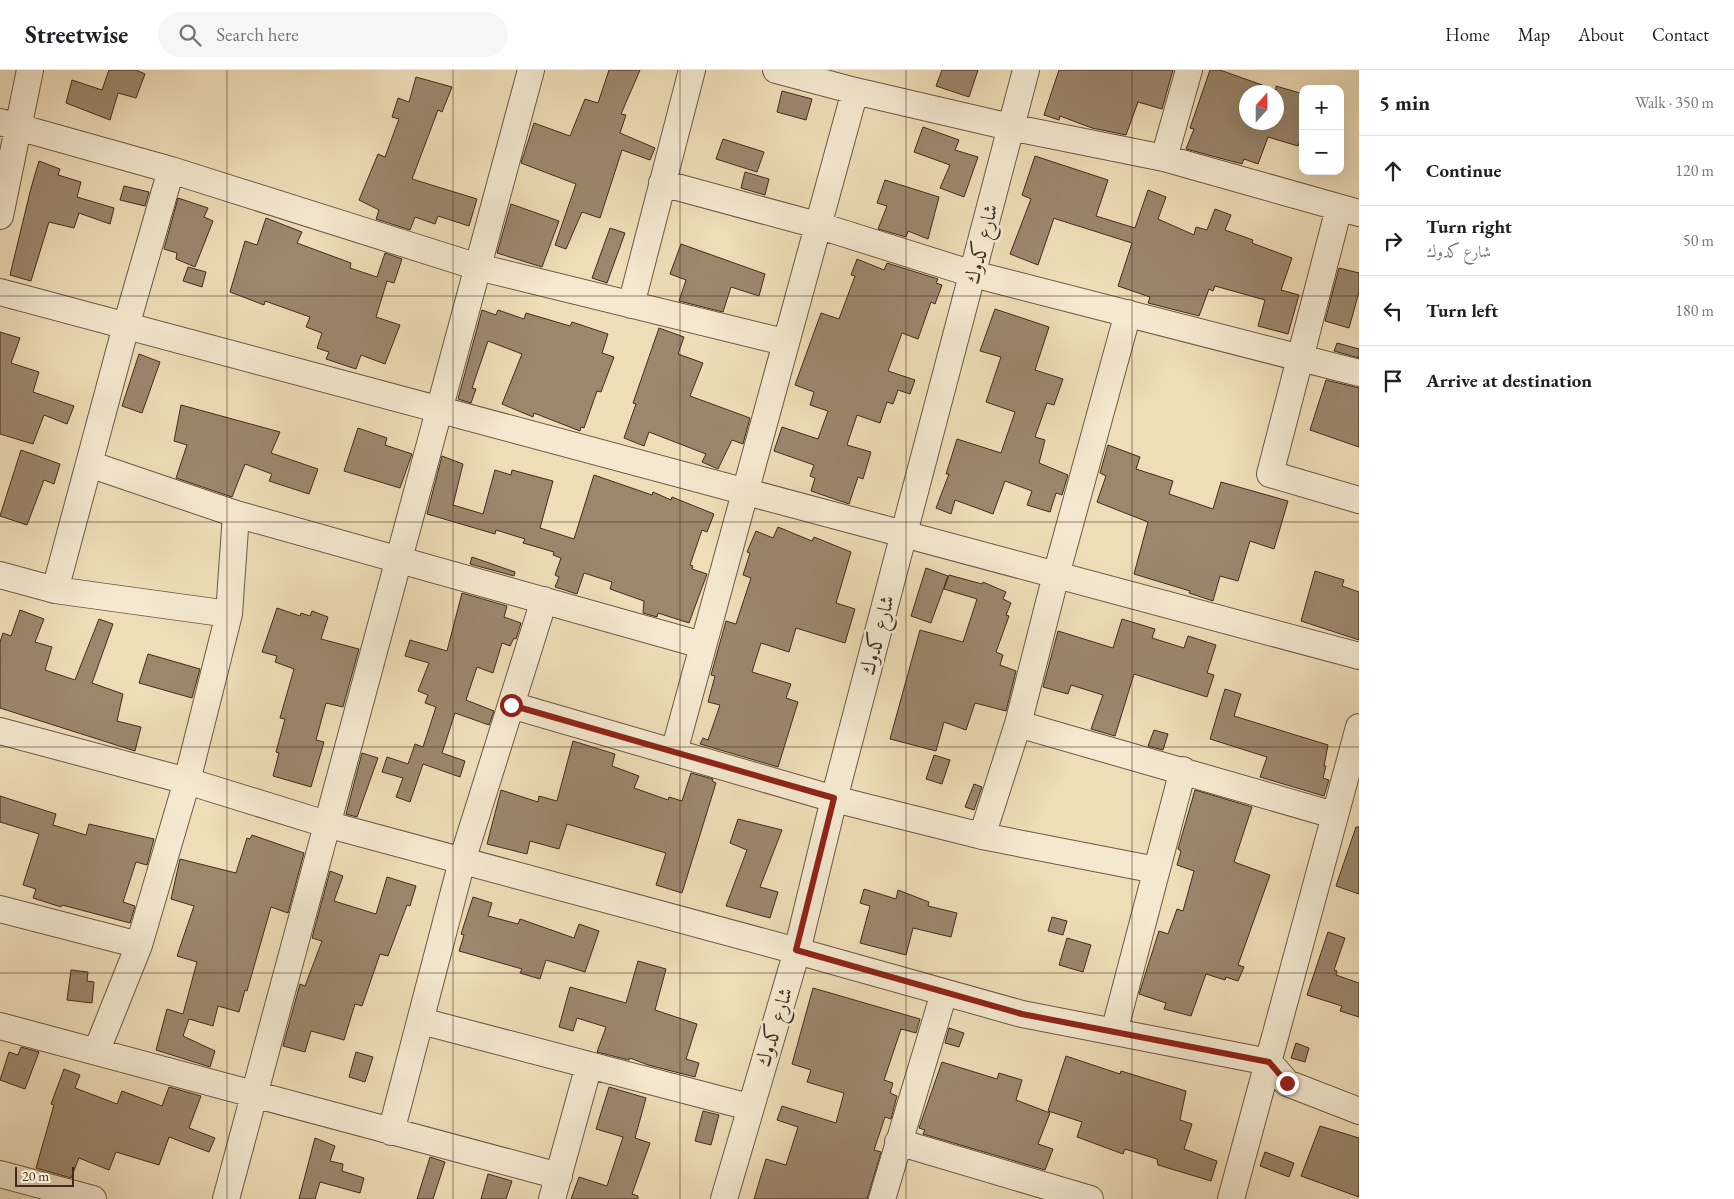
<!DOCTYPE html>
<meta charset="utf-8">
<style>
:root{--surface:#fff;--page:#f6f6f6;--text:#202124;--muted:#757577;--line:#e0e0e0}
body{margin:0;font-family:"EB Garamond",Amiri,serif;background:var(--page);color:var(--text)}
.controls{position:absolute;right:15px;top:15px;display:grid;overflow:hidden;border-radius:10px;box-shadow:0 5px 20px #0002}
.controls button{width:45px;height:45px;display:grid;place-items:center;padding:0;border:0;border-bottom:1px solid var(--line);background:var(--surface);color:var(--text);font:25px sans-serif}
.compass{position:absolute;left:1239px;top:15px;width:45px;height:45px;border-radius:50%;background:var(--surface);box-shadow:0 5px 20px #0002;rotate:21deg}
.scale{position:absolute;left:15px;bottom:12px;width:59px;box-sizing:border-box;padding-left:5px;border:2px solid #442a1d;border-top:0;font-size:14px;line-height:18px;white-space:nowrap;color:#442a1d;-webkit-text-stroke:4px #f4e9d0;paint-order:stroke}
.stop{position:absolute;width:15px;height:15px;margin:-11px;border:4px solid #8f2418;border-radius:50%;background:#fff}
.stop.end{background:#8f2418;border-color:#fff;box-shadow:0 1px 5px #0008}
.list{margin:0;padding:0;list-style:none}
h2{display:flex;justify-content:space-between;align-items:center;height:65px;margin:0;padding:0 20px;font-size:21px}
h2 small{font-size:16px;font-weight:400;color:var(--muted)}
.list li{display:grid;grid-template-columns:32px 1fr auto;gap:15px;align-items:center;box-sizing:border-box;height:70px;padding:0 20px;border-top:1px solid var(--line)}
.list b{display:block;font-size:19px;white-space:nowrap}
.list p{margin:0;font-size:16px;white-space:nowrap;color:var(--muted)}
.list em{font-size:16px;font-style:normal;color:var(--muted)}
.icon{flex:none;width:28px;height:28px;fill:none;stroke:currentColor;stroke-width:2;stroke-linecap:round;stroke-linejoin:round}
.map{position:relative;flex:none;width:1359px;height:1129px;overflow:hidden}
header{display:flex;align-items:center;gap:30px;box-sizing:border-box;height:70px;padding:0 25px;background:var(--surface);border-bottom:1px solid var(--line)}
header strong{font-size:24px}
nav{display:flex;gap:28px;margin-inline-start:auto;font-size:18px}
.search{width:350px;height:45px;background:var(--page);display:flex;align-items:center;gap:12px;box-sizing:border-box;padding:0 18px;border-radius:28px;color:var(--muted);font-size:19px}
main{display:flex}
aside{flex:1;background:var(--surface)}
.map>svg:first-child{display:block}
.building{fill:#9c876d;stroke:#442a1d;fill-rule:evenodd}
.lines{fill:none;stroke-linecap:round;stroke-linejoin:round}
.minor-casing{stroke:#6e5744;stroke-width:28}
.minor{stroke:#f4e9d0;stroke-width:26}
.route{stroke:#8f2418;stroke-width:6}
.grid{fill:none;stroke:#442a1d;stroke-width:1;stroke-opacity:0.55}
.labels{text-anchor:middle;stroke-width:5;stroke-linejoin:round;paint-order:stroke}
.street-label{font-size:20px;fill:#442a1d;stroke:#f4e9d0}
</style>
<header>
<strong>Streetwise</strong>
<div class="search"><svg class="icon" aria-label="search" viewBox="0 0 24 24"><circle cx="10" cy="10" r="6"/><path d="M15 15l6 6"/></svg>Search here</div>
<nav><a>Home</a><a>Map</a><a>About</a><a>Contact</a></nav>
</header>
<main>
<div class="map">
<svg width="1359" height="1129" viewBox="0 0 1359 1129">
<rect width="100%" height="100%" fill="#eeddb7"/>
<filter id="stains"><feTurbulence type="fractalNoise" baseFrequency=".004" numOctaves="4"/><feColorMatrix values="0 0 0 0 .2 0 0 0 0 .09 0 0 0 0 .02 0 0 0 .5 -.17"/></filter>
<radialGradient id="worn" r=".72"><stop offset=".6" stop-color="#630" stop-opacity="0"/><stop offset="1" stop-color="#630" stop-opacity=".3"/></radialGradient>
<path class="building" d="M109,0H136L145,4L136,28L118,23L110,50L66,33L72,10L102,20Z
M609,0H640L621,44L626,45L620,63L655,78L650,90L622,80L600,148L582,142L566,179L555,175L576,114L521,93L534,53L570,66L585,29L598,33Z
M942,0H978L969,27L936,16Z
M1059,0H1173L1162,39L1138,32L1126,65L1092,58L1060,46L1059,50L1044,45Z
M1210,0H1220L1276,20V16L1303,24V63L1298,76L1268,67L1258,94L1244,89L1242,94L1186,79L1194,59L1190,58ZM1246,22H1276V52H1246Z
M416,7L452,17L442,42L438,40L412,109L477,129L469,156L438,146L435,154L415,147L410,160L376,149L379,140L359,130L378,84L385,87L399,49L392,47L398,28L409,32Z
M782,21L812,29L806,50L777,42Z
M923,57L959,70L955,80L978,87L964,127L940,118L950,95L914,82Z
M723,69L764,82L757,102L716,89Z
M1035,86L1108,110L1096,146L1135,158L1148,120L1166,127L1158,149L1194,165L1196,157L1207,160L1215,139L1231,145L1225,160L1253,170L1252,173L1292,188L1281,220L1299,225L1288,264L1258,256L1265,230L1215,216L1213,221L1209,219L1199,246L1148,233L1150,227L1118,216L1132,173L1056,149L1054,148L1038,195L1010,184L1031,129L1022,125Z
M39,91L60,99L58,105L81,112L77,127L114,138L110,154L79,143L74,158L49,152L31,211L10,205L31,118Z
M745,102L769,109L765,125L741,118Z
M885,110L939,127L928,169L908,161L906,167L878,159L887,136L877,133Z
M124,116L149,122L145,136L120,130Z
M178,128L208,138L204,147L213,151L195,197L176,189L177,183L164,179Z
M511,134L559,151L542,197L497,183Z
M266,148L302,162L297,173L351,193L350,198L377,207L385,183L402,189L394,213L387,211L376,247L400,255L385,294L361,285L356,299L326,289L329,282L317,278L322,263L306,257L310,247L265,231L264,235L230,222L245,171L257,175Z
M610,158L625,163L607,213L592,208Z
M681,174L765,204L759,226L731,217L723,242L679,231L686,210L670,204Z
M857,189L884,200L887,193L938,209L936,213L942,215L935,234L931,232L918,269L902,263L888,301L915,310L910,324L898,320L893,334L887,332L880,353L857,345L847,375L871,382L863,409L858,407L849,434L811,421L815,408L810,406L814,395L774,381L782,357L818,369L828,341L810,335L814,322L795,315L821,243L839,249L855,206L851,205Z
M188,197L206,202L202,217L183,211Z
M1339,198L1359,203V222L1349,258L1325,251Z
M995,239L1049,257L1035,300L1063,309L1054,335L1047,333L1035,367L1045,370L1039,393L1068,405L1062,425L1056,423L1050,442L1027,435L1032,421L1005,411L993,444L955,430L951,444L936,438L949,404H946L957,369L1001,383L1015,342L986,332L1001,287L980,281Z
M482,240L496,245L498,240L524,249L526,243L570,256L572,252L608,264L602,283L614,287L601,322L597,321L584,358L581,357L580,361L534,343L533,347L502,334L522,284L488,271L472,318L476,319L471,333L458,329Z
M659,258L684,267L678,284L703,293L690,326L750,348L743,374L732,370L718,399L702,392L706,384L649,362L644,376L624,368L636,334L633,333Z
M0,262L20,268L11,293L39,302L33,322L74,336L67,354L44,345L33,374L0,364Z
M1337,273L1359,279V288L1334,281Z
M139,284L160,292L142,343L122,336Z
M1326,310L1359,318V377L1310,360Z
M181,335L280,362L271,383L318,399L309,424L269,411L272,404L245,394L232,427L176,408L187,375L174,371Z
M358,358L387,368L385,375L412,384L400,418L344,401Z
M1108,375L1140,387L1136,399L1173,411L1169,424L1213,439L1221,412L1288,431L1274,479L1250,471L1238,511L1220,506L1213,531L1189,523L1190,521L1134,504L1148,452L1097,432L1106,406L1100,403Z
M21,380L60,394L54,414L44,410L27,455L0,446Z
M442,386L463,394L453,435L483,444L495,400L511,405L512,400L553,411L540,458L574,469L594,405L652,425L653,422L671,430L672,427L714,444L707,462L702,460L690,495L693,496L692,499L707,504L689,553L658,543L657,547L643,543L644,531L610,519L612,512L584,503L577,524L555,517L559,507L555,505L561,488L553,485L554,482L523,473L525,469L496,460L495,464L427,444Z
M778,457L812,471L814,467L851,482L836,533L855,539L845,573L796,558L789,582L761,573L752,602L791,614L786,628L798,632L778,697L700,674L703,668L708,670L720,635L708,632L715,606L711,605L726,551L736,554L751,508L743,505L750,483L747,482L756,461L773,468Z
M472,487L515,502L514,506L470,494Z
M926,498L948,506L931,553L911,546Z
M1315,501L1344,510L1342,516L1359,522V570L1301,551Z
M949,505L982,514L983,512L1006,522L1003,529L1011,533L1006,545L1009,546L996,582L1003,585L1000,595L1016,601L1006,641L975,633L966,660L944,652L936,681L890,669L920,560L963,572L977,529L944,519Z
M462,523L507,536L504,547L521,553L516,569L514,568L510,576L502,573L493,603L477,597L466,630L494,641L489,655L455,643L442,683L465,691L460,707L423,694L410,732L396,727L403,708L382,702L387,687L408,694L415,674L423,677L436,637L425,633L428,625L418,621L429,593L405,586L410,570L447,581Z
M277,538L300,546L301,543L310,546L312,541L328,547L321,569L359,579L343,637L326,633L316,670L324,672L311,717L273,706L279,683L276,682L285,649L280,648L294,599L275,592L277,586L262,582Z
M20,540L44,549L35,572L52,577L45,600L75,610L99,549L113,554L92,613L123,624L117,651L141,657L135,681L0,638V572L3,563L11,566Z
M1122,549L1155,559L1152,568L1184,578L1188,566L1216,575L1207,603L1214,605L1207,627L1134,604L1115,666L1091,659L1103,625L1071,615L1068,624L1043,617L1058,561L1113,578Z
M148,584L200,599L192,628L139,613Z
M1225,619L1241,624L1234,646L1328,675L1324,696H1326L1323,708L1329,710L1324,726L1260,707L1267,687L1210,669Z
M1154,660L1168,664L1163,680L1148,676Z
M573,671L615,684L612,696L639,706L634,718L668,730L669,727L682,731L691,703L713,709L712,711L716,713L682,823L656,815L666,783L567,754L559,779L530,771L527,784L487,774L501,720L538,732L539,726L557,731Z
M362,683L378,688L357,747L346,744Z
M934,685L950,690L942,714L926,709Z
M974,714L982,717L974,740L965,737Z
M1195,720L1252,737L1234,792L1270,805L1238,895L1244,897L1238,911L1226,907L1225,910L1206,904L1191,946L1164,939L1166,933L1139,924L1159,861L1168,864L1177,839L1183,841L1194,801L1177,795L1181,781L1178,779Z
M0,726L56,744L53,755L86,765L89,754L154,769L147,795L136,792L123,832L135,836L130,853L62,835L61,837L33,828L36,819L23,815L39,764L0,752Z
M738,749L782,760L760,817L778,822L770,848L726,836L747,780L730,773Z
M1356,757H1359V824L1336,816Z
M252,765L304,783L288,843L271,837L247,921L245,920L239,942L218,936L213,956L189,949L183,966L215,981L210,997L156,980L167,939L183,944L197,892L177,886L194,836L171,829L180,789L236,803L247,768L250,769Z
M330,801L343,806L334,831L376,844L387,807L416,816L410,836L407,835L388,886L380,884L362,936L355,934L344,970L311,961L305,982L283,976L300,914L305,916L322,871L312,868Z
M864,819L896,829L898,820L929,832L928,836L957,843L951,867L913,858L906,885L860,873L870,836L860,833Z
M473,827L492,833L488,846L518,854L520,849L574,868L579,854L599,861L585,902L546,890L540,909L520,903L522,899L459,881L464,865L461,864Z
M1052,847L1067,851L1063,865L1048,861Z
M1328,862L1345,868L1334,900L1337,901L1336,905L1359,913V947L1340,941L1342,936L1307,925Z
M1067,868L1091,875L1083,902L1059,895Z
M638,891L666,899L655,940L697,954L686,989L699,993L695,1007L648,995L630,988L629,990L597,982L606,957L577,948L573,961L559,957L570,917L626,933Z
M71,900L88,902L87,911L94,912L92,933L67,930Z
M813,918L920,949L916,963L901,959L884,1010L893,1013L890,1023L897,1026L891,1049L885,1047L874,1080L881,1082L867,1129H754L766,1089L786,1095L798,1057L777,1050L782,1036L836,1053L844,1023L807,1012L811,1000L792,994Z
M949,958L964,963L959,977L945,973Z
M1296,973L1309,978L1305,992L1291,988Z
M21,977L39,982L25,1019L0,1010L9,982L18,985Z
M356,982L373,987L365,1012L349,1007Z
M1066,986L1120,1004L1121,1001L1186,1021L1180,1050L1192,1054L1184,1079L1217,1091L1211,1111L1158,1095L1157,1089L1125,1079L1123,1084L1077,1067L1082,1052L1048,1041Z
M942,992L997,1009L999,1003L1022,1010L1016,1030L1050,1043L1038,1074L1053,1079L1045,1100L923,1064L925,1060L919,1058Z
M64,999L80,1005L75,1018L117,1034L122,1021L162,1036L169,1017L201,1026L189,1058L215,1068L209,1082L169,1067L159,1095L116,1082L109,1100L79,1088L71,1108L36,1098L54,1035L51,1034Z
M609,1017L646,1028L635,1068L650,1073L632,1124L638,1126V1129H571L579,1107L607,1116L623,1067L596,1059Z
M703,1041L719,1045L711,1075L695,1071Z
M1320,1056L1359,1068V1127L1301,1106Z
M315,1068L335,1076L330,1091L343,1094L342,1101L364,1108L360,1123L320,1112L315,1129H299Z
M1265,1082L1294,1093L1289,1107L1260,1096Z
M430,1087L445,1092L433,1129H417Z
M488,1104L512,1111L506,1129H481Z"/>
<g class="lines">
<defs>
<path id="minor" d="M776,0L855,21L1010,57L1164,88L1359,143
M0,52L171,100L478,197L784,272
M1164,88L1189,0
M662,113L817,155L973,204L1359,303
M1339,138L1270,404L1359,430
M0,146L30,0
M0,222L1359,586
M631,235L692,0
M89,394L236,444L702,575
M0,505L55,520L229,544
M55,520L126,256L171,100
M511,635L834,729L982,766L1156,800
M1018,654L1334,745
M0,661L187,711L326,754L797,881L1022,944L1269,992L1287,1013L1359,1041
M674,682L855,21
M982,766L1018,654L1056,505L1128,243
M0,839L139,875
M421,951L749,1037
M0,956L559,1106
M1114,962L1183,700
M97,980L139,875L187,711L229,544L236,444
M391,1062L462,791L544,530
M898,1072L1090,1129
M0,1104L93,1129
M226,1129L531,0
M552,1129L589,995
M724,1129L797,881L834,729L1026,0
M882,1129L944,923
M1231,1129L1359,657"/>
</defs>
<use href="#minor" class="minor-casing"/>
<use href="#minor" class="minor"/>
</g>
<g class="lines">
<path class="route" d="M511,635L834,728L796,880L1022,944L1269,992L1287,1013"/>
</g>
<path class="grid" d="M227,0V1129M453,0V1129M680,0V1129M906,0V1129M1132,0V1129M0,226H1359M0,452H1359M0,677H1359M0,903H1359"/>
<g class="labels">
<g class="street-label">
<text transform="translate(981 174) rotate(-76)" y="7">شارع كدوك</text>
<text transform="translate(877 565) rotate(-75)" y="7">شارع كدوك</text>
<text transform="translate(774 957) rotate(-73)" y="7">شارع كدوك</text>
</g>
</g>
<rect width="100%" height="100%" filter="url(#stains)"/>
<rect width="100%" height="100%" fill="url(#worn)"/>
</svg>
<div class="controls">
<button>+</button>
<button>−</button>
</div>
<svg class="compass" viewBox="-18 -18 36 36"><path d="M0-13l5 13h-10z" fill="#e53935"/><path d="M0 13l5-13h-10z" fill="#757577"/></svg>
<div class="scale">20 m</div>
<div class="stop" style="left:511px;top:635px"></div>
<div class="stop end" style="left:1287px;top:1013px"></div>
</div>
<aside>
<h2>5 min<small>Walk · 350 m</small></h2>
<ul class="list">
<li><svg class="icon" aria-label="ahead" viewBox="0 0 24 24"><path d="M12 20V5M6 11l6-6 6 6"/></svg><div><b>Continue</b></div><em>120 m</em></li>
<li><svg class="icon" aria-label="right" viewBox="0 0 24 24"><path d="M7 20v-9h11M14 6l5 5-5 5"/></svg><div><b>Turn right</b><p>شارع كدوك</p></div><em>50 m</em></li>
<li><svg class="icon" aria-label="left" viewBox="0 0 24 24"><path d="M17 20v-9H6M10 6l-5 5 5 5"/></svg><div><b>Turn left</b></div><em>180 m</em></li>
<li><svg class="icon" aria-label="arrive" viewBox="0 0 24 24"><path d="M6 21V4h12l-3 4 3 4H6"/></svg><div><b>Arrive at destination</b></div></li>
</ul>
</aside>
</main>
